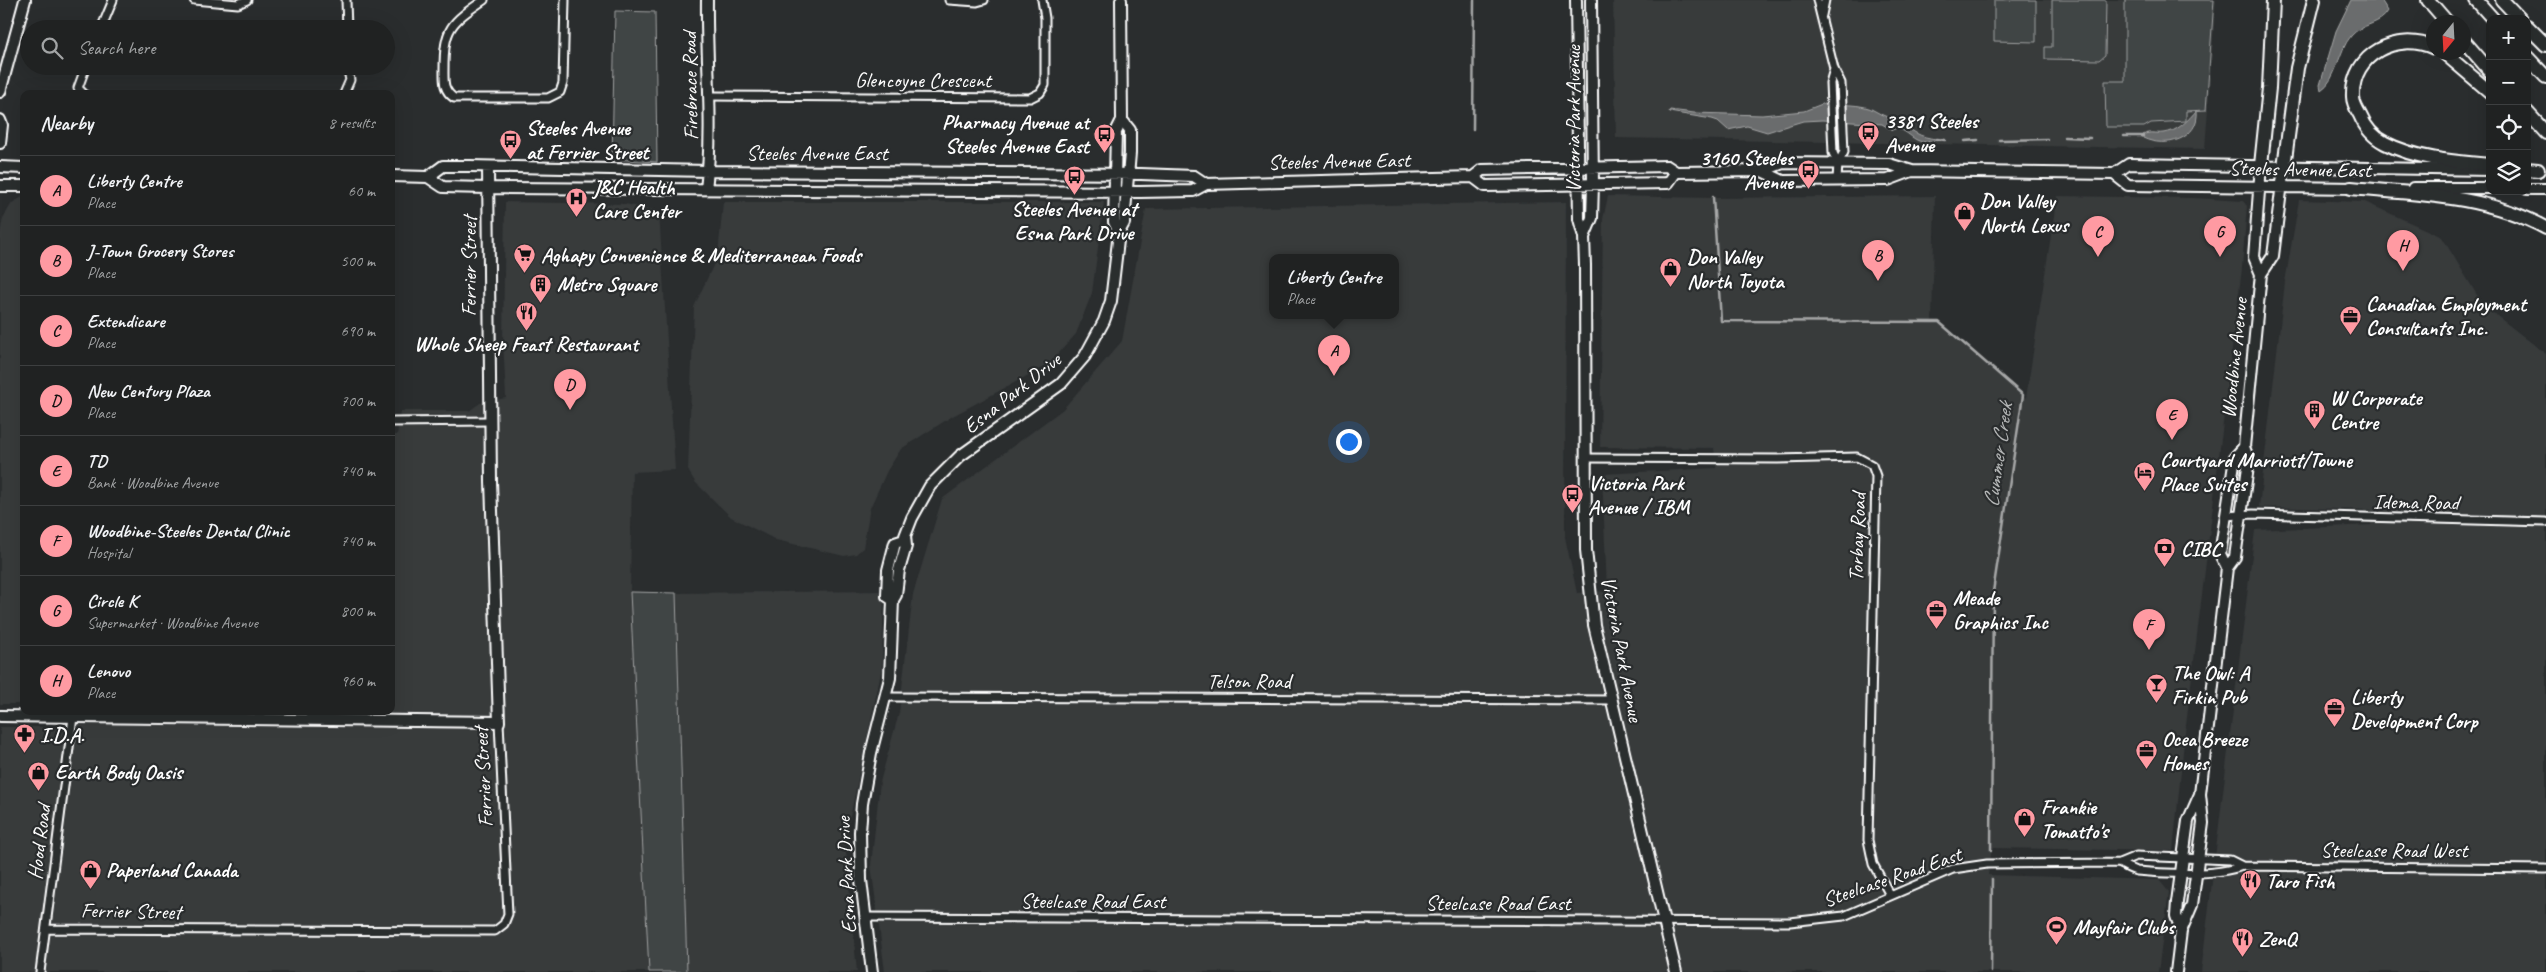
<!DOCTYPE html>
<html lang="en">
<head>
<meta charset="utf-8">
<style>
	:root { --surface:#202222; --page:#2d2f2f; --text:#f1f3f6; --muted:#a2a4a5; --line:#3d3f40; --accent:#ff9aa2 }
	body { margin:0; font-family:Caveat,sans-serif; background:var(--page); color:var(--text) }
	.controls { position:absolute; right:15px; top:15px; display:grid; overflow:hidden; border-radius:10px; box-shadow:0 5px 20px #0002 }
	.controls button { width:45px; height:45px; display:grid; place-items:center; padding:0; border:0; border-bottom:1px solid var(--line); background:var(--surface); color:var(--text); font:25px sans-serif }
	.compass { position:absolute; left:2426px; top:15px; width:45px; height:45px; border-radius:50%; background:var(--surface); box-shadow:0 5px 20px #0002; rotate:198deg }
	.you { position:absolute; left:1348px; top:441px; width:18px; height:18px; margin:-12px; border:4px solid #fff; border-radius:50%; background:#1a73e8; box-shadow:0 0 0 8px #1a73e833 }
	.badge { display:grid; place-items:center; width:32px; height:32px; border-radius:50%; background:var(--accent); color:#111; font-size:16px; font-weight:700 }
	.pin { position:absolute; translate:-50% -41px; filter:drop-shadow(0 1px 2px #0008) }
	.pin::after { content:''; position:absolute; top:26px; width:18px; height:15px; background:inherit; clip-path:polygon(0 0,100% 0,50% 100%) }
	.popup { position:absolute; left:1269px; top:254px; width:130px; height:65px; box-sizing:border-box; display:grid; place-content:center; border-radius:10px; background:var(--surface); filter:drop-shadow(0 1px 4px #0005); font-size:16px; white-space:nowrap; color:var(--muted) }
	.popup b { font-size:19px; color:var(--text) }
	.popup::after { content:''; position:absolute; left:50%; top:100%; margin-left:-10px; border:10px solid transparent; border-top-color:var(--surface) }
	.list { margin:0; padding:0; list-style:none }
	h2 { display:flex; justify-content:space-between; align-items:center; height:65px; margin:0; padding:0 20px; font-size:21px }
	h2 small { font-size:16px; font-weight:400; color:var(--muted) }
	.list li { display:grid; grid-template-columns:32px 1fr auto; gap:15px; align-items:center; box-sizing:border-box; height:70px; padding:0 20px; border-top:1px solid var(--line) }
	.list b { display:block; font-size:19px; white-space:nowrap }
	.list p { margin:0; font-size:16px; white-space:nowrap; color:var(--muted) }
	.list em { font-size:16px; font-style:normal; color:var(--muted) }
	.icon { flex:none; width:28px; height:28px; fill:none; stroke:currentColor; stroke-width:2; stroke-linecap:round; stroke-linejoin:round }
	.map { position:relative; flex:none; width:2546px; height:972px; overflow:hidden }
	.search { position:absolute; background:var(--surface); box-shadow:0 5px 20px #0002; left:20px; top:20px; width:375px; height:55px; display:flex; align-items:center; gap:12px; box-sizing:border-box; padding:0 18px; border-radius:28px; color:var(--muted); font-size:19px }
	.panel { position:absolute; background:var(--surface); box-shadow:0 5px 20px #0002; left:20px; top:90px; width:375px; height:625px; border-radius:10px }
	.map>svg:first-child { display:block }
	.built { fill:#373a3b; fill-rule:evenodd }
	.green { fill:#414445; stroke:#a0a2a2 }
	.water { fill:#6a6c6d; stroke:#a6a7a7 }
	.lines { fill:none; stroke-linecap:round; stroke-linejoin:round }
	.stream { stroke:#a6a7a7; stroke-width:2.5 }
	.street-casing { stroke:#fff; stroke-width:11 }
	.secondary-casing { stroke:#fff; stroke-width:14 }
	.highway-casing { stroke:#fff; stroke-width:16 }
	.street { stroke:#2a2d2e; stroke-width:7 }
	.secondary { stroke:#2a2d2e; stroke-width:10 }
	.highway { stroke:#2a2d2e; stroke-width:12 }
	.labels { text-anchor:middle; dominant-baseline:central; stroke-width:4.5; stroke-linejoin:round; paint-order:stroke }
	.street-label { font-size:21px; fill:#fff; stroke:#2a2d2e }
	.poi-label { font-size:21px; font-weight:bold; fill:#fff; stroke:#2a2d2e; text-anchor:start }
	.water-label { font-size:22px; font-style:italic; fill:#b4b6b6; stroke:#2a2d2e }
</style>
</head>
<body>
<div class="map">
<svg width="2546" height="972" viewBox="0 0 2546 972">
	<rect width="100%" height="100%" fill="#2a2d2e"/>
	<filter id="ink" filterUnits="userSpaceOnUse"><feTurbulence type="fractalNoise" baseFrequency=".02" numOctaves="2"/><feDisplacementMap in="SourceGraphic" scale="10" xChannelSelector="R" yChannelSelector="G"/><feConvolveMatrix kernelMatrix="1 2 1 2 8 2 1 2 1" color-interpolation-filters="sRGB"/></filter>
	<g filter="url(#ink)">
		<path class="built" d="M1613,0H2216L2205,149L1616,138Z
			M24,196V704H0V234L3,218L12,203Z
			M1608,196L1714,198L1935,196L1932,323L1944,324L2026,398L2057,196L2194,198L2243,201L2247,206L2242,268L2184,742L2173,851L1992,848L1988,875L2159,880L2169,892L2158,972H885L871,865L880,782L899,713L913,594L942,499L1063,409L1122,341L1146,209L1566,202L1565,537L1577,593L1607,591L1602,474L1716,468L1714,448L1600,447L1603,219ZM1273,257H1395V315H1273Z
			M2299,200L2365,202L2442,237L2483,305L2546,354V972H2201L2255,530L2371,525V510L2259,507L2285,282Z
			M505,202L625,204L659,211L675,470L632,472L630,591L676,593L884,591L882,668L845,841L857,972H0V727H63L66,711H391V435H397L400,411H469L480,403L506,398L503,341Z
			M723,202H1104L1092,293L1076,334L1049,364L951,417L901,449L887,471L870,508L863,548L856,554L844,556L776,540L731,517L695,482L688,470L694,307L718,255Z"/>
		<path class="green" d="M1994,0H2036V42L1994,41Z
			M2052,0H2106L2105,55L2099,60L2045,59V47H2052Z
			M2125,0H2214L2206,110L2186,111V121L2151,123L2144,127H2106L2105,81H2125Z
			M615,11L655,12L657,162L612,159Z
			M630,592L676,593L687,972H649Z"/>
		<path class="water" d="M2351,0H2381L2388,11C2381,25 2362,23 2351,36C2338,51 2337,80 2321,90L2320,85L2336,31Z
			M1822,104C1835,105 1864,103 1875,111C1883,116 1891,118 1899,122C1915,132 1918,137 1937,139C1915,148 1914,134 1897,128L1892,130L1882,124L1822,120L1803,121L1767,132L1747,126L1728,130L1718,121L1712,119L1669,112L1670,110L1694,113L1762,115L1804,111Z
			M2197,110C2200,139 2166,149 2143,138V135C2150,131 2156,134 2163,133C2178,132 2188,120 2197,110Z"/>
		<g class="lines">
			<path class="stream" d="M1473,129L1474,0
				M2124,136H2143
				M2064,137L2090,138
				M1937,139L1945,140
				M1999,140L2047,139
				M1965,141L1978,140
				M1713,197L1721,321L1939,322L2023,395L1993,592L1991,850
				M1991,972L1992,879"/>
			<defs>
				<path id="street" d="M194,0L238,4L247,0
					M346,0L347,29
					M484,0C450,23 444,28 444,70C444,82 443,90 454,98H548L560,92L563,83L565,0
					M949,0L977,2L984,0
					M1817,0L1834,69L1841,83L1844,152L1838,163
					M1822,15L1825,0
					M101,29L113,0
					M1834,69L1830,83L1833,153L1838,163L1837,180
					M84,94L78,88L86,66
					M344,94L350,80L347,66
					M710,96L1030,98L1040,93L1045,85V18L1042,0
					M391,422L489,421
					M1585,458L1778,459L1857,457L1872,465L1876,476L1868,840L1873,864L1890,895
					M2226,516L2253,514L2546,522
					M886,697L1612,700
					M2119,863C2125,866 2131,870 2137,871C2164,874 2217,876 2242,866L2546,869
					M865,917L1790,922L1844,916L1953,869L1987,864L2119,863L2136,856L2230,860L2242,866
					M46,929L495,931L504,924L508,914L499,722
					M40,972L73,717"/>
				<path id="secondary" d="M1576,0L1579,219L1584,237L1585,265L1586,550L1594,625L1676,972
					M0,92L25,0
					M0,120L2,125L0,143
					M2261,165L2254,257L2261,274
					M0,167L24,168
					M1762,171L1783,181L1888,180L1912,171
					M2114,174L2128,185L2359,188
					M391,176L428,177L443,187L487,188L1140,192L1193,191L1206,184L1473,177L1482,170L1667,166L1676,172L1762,171L1783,163L1889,164L1912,171L2114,174L2129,164L2490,170
					M428,177L443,166H470L708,171L1141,174L1194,176L1206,184
					M1473,177L1485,186L1668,183L1676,172
					M0,186H24
					M2413,188H2490
					M706,189C714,126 706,63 707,0
					M2527,189H2546
					M1119,232L1114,222L1116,132L1122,120L1121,0
					M1584,237L1592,218L1593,184L1591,0
					M2227,568L2220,554L2235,457L2244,447
					M893,600L887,596L888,570L895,543L904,540
					M0,716L499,722L491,481L488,167
					M2181,931L2176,916L2177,902L2188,821L2200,794
					M872,972L861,880L860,832L862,804L871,753L890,678L893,600L896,595L899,570L906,546L905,536L912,518L930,486L960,456L1061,384L1085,356L1104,321L1111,301L1119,232L1124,223L1130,153V130L1122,120
					M2176,972L2181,931L2192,905L2203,823L2200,794L2227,568L2235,557L2249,460L2244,447L2261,274L2273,256L2284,167"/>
				<path id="highway" d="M2428,0L2447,22
					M2476,0L2493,19
					M2502,0L2520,19
					M2527,26L2546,45
					M2464,41L2490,71
					M2434,48C2397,31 2351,54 2353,97C2353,103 2357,110 2360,115C2365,127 2373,137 2385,143C2416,159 2455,162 2490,165
					M2443,52L2490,92
					M2527,57L2546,77
					M2527,112L2546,133
					M2261,165L2269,88L2273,0
					M2284,167L2297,68L2314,0
					M2527,169L2538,170
					M2351,188C2418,194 2486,195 2546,228"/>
			</defs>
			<use href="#street" class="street-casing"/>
			<use href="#secondary" class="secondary-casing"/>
			<use href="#highway" class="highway-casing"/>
			<use href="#street" class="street"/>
			<use href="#secondary" class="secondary"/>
			<use href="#highway" class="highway"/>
		</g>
	</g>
	<defs>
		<symbol id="bus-pin" viewBox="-11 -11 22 30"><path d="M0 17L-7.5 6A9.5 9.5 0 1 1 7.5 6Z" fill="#ff9aa2" stroke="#2a2d2e"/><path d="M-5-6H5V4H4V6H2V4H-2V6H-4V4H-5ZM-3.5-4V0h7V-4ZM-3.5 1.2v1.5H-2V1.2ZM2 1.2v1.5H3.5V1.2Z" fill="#111"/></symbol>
		<symbol id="hospital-pin" viewBox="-11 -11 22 30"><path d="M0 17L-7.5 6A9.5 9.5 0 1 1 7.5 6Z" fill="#ff9aa2" stroke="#2a2d2e"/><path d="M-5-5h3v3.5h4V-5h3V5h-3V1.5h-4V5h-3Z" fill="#111"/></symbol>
		<symbol id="shop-pin" viewBox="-11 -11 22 30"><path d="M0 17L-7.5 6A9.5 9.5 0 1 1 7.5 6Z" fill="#ff9aa2" stroke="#2a2d2e"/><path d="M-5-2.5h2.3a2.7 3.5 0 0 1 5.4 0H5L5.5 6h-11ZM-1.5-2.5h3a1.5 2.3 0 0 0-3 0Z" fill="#111"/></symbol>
		<symbol id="supermarket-pin" viewBox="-11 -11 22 30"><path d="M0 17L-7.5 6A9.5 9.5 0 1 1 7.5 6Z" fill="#ff9aa2" stroke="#2a2d2e"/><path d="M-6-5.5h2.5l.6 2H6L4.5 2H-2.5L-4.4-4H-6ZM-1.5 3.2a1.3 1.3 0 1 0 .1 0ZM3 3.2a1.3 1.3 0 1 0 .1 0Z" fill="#111"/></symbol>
		<symbol id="building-pin" viewBox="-11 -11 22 30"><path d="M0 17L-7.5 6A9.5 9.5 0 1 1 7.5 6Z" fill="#ff9aa2" stroke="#2a2d2e"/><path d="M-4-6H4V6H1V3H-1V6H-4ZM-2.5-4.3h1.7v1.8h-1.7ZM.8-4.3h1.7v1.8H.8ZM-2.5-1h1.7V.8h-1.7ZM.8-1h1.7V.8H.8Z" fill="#111"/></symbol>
		<symbol id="restaurant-pin" viewBox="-11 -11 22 30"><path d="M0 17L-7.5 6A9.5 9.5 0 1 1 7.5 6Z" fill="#ff9aa2" stroke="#2a2d2e"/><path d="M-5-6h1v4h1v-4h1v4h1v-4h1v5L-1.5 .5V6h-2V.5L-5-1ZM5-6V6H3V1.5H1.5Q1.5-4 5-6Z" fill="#111"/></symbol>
		<symbol id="office-pin" viewBox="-11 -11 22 30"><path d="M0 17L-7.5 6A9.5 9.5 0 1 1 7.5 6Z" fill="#ff9aa2" stroke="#2a2d2e"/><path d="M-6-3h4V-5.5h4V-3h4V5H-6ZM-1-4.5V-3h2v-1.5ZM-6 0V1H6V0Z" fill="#111"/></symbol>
		<symbol id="hotel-pin" viewBox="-11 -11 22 30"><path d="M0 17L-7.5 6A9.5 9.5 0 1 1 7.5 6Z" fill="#ff9aa2" stroke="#2a2d2e"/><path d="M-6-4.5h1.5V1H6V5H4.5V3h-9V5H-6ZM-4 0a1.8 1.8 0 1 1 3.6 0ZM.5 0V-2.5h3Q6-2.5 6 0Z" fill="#111"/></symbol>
		<symbol id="bank-pin" viewBox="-11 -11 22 30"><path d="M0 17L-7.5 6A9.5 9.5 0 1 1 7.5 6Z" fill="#ff9aa2" stroke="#2a2d2e"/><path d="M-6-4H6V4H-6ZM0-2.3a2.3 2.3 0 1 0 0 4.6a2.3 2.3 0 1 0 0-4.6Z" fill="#111"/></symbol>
		<symbol id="bar-pin" viewBox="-11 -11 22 30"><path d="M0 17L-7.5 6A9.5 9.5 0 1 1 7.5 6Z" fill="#ff9aa2" stroke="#2a2d2e"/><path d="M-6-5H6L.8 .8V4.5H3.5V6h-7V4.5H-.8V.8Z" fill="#111"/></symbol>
		<symbol id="pharmacy-pin" viewBox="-11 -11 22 30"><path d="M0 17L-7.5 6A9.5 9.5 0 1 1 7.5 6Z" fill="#ff9aa2" stroke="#2a2d2e"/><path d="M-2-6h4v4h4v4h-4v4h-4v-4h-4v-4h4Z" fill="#111"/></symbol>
		<symbol id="stadium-pin" viewBox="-11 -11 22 30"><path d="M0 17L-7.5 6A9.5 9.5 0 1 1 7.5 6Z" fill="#ff9aa2" stroke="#2a2d2e"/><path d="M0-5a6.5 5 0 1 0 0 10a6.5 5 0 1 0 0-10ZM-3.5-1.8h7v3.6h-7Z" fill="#111"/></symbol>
	</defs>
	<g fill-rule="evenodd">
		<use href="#bus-pin" x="1856" y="120" width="25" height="34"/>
		<use href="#bus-pin" x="1092" y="122" width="25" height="34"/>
		<use href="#bus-pin" x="498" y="128" width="25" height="34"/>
		<use href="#bus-pin" x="1796" y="158" width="25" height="34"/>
		<use href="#bus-pin" x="1062" y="164" width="25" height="34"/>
		<use href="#hospital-pin" x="564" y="186" width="25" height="34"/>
		<use href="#shop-pin" x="1952" y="200" width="25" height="34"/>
		<use href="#supermarket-pin" x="512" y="242" width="25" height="34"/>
		<use href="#shop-pin" x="1658" y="256" width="25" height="34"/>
		<use href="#building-pin" x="528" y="272" width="25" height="34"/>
		<use href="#restaurant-pin" x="514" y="300" width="25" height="34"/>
		<use href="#office-pin" x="2338" y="304" width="25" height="34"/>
		<use href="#building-pin" x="2302" y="398" width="25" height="34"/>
		<use href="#hotel-pin" x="2132" y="460" width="25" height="34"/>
		<use href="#bus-pin" x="1560" y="482" width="25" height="34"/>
		<use href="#bank-pin" x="2152" y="536" width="25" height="34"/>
		<use href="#office-pin" x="1924" y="598" width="25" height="34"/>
		<use href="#bar-pin" x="2144" y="672" width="25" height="34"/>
		<use href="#office-pin" x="2322" y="696" width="25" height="34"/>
		<use href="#pharmacy-pin" x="12" y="722" width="25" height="34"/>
		<use href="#office-pin" x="2134" y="738" width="25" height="34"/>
		<use href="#shop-pin" x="26" y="760" width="25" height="34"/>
		<use href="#shop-pin" x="2012" y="806" width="25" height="34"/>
		<use href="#shop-pin" x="78" y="858" width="25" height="34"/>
		<use href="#restaurant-pin" x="2238" y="868" width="25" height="34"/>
		<use href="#stadium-pin" x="2044" y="914" width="25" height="34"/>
		<use href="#restaurant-pin" x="2230" y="926" width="25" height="34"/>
	</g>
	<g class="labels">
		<g class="street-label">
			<text x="923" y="80">Glencoyne Crescent</text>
			<text transform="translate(690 86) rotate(-91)">Firebrace Road</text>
			<text transform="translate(1573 119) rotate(-90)">Victoria Park Avenue</text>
			<text x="817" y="153">Steeles Avenue East</text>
			<text transform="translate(1339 161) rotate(-1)">Steeles Avenue East</text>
			<text transform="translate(2300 169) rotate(1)">Steeles Avenue East</text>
			<text transform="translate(469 266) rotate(-90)">Ferrier Street</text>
			<text transform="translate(2234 358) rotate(-84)">Woodbine Avenue</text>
			<text transform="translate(1012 393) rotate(-38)">Esna Park Drive</text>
			<text transform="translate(2416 502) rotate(1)">Idema Road</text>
			<text transform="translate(1857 537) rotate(-88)">Torbay Road</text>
			<text transform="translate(1622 649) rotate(79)">Victoria Park Avenue</text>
			<text x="1249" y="681">Telson Road</text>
			<text transform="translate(483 777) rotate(-93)">Ferrier Street</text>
			<text transform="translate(39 842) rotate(-83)">Hood Road</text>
			<text x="2394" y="850">Steelcase Road West</text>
			<text transform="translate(846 875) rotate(-93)">Esna Park Drive</text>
			<text transform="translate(1892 877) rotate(-19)">Steelcase Road East</text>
			<text x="1093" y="901">Steelcase Road East</text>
			<text x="1498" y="903">Steelcase Road East</text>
			<text transform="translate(131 911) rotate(1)">Ferrier Street</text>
		</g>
		<g class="poi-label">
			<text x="1885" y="121">3381 Steeles<tspan x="1885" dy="24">Avenue</tspan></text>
			<text x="1089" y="122" text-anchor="end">Pharmacy Avenue at<tspan x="1089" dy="24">Steeles Avenue East</tspan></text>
			<text x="526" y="128">Steeles Avenue<tspan x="526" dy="24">at Ferrier Street</tspan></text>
			<text x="1793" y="158" text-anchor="end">3160 Steeles<tspan x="1793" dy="24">Avenue</tspan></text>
			<text x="593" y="187">J&amp;C Health<tspan x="593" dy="24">Care Center</tspan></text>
			<text x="1980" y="201">Don Valley<tspan x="1980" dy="24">North Lexus</tspan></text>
			<text x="1074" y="209" text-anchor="middle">Steeles Avenue at<tspan x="1074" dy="24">Esna Park Drive</tspan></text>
			<text x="541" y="255">Aghapy Convenience &amp; Mediterranean Foods</text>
			<text x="1687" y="257">Don Valley<tspan x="1687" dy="24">North Toyota</tspan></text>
			<text x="557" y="284">Metro Square</text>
			<text x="2366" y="304">Canadian Employment<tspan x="2366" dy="24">Consultants Inc.</tspan></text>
			<text x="526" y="344" text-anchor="middle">Whole Sheep Feast Restaurant</text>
			<text x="2330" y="398">W Corporate<tspan x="2330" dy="24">Centre</tspan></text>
			<text x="2160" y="460">Courtyard Marriott/Towne<tspan x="2160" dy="24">Place Suites</tspan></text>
			<text x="1588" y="483">Victoria Park<tspan x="1588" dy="24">Avenue / IBM</tspan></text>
			<text x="2181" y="549">CIBC</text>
			<text x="1953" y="598">Meade<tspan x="1953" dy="24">Graphics Inc</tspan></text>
			<text x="2172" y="673">The Owl: A<tspan x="2172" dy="24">Firkin Pub</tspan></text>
			<text x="2351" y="697">Liberty<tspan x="2351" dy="24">Development Corp</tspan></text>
			<text x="40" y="735">I.D.A.</text>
			<text x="2162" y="739">Ocea Breeze<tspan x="2162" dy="24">Homes</tspan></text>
			<text x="55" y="772">Earth Body Oasis</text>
			<text x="2041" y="807">Frankie<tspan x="2041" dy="24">Tomatto's</tspan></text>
			<text x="106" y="870">Paperland Canada</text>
			<text x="2266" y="881">Taro Fish</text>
			<text x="2073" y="927">Mayfair Clubs</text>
			<text x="2259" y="939">ZenQ</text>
		</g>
		<g class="water-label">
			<text transform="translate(1998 455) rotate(-82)">Cummer Creek</text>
		</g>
	</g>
</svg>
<div class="controls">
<button>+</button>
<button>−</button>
<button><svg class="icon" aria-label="locate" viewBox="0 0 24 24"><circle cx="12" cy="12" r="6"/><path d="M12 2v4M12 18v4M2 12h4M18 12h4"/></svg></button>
<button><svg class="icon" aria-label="layers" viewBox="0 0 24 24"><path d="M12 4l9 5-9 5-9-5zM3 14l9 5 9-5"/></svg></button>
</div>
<svg class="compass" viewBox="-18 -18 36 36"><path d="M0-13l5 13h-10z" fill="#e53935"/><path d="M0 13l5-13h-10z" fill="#a2a4a5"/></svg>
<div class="you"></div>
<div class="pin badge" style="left:1334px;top:376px">A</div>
<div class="popup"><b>Liberty Centre</b>Place</div>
<div class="pin badge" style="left:1878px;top:281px">B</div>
<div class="pin badge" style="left:2098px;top:257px">C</div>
<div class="pin badge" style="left:570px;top:410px">D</div>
<div class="pin badge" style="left:2172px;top:440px">E</div>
<div class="pin badge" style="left:2149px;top:650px">F</div>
<div class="pin badge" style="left:2220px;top:257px">G</div>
<div class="pin badge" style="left:2403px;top:271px">H</div>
<div class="search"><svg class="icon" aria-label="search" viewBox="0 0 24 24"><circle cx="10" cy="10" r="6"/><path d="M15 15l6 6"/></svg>Search here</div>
<section class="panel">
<h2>Nearby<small>8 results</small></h2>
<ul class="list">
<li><span class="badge">A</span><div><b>Liberty Centre</b><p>Place</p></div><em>60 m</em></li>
<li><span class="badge">B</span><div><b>J-Town Grocery Stores</b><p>Place</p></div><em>500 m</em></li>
<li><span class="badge">C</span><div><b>Extendicare</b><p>Place</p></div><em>690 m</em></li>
<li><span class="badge">D</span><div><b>New Century Plaza</b><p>Place</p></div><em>700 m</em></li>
<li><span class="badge">E</span><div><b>TD</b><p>Bank · Woodbine Avenue</p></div><em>740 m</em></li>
<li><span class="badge">F</span><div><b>Woodbine-Steeles Dental Clinic</b><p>Hospital</p></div><em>740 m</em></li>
<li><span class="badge">G</span><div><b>Circle K</b><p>Supermarket · Woodbine Avenue</p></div><em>800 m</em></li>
<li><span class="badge">H</span><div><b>Lenovo</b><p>Place</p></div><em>960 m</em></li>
</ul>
</section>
</div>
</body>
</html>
